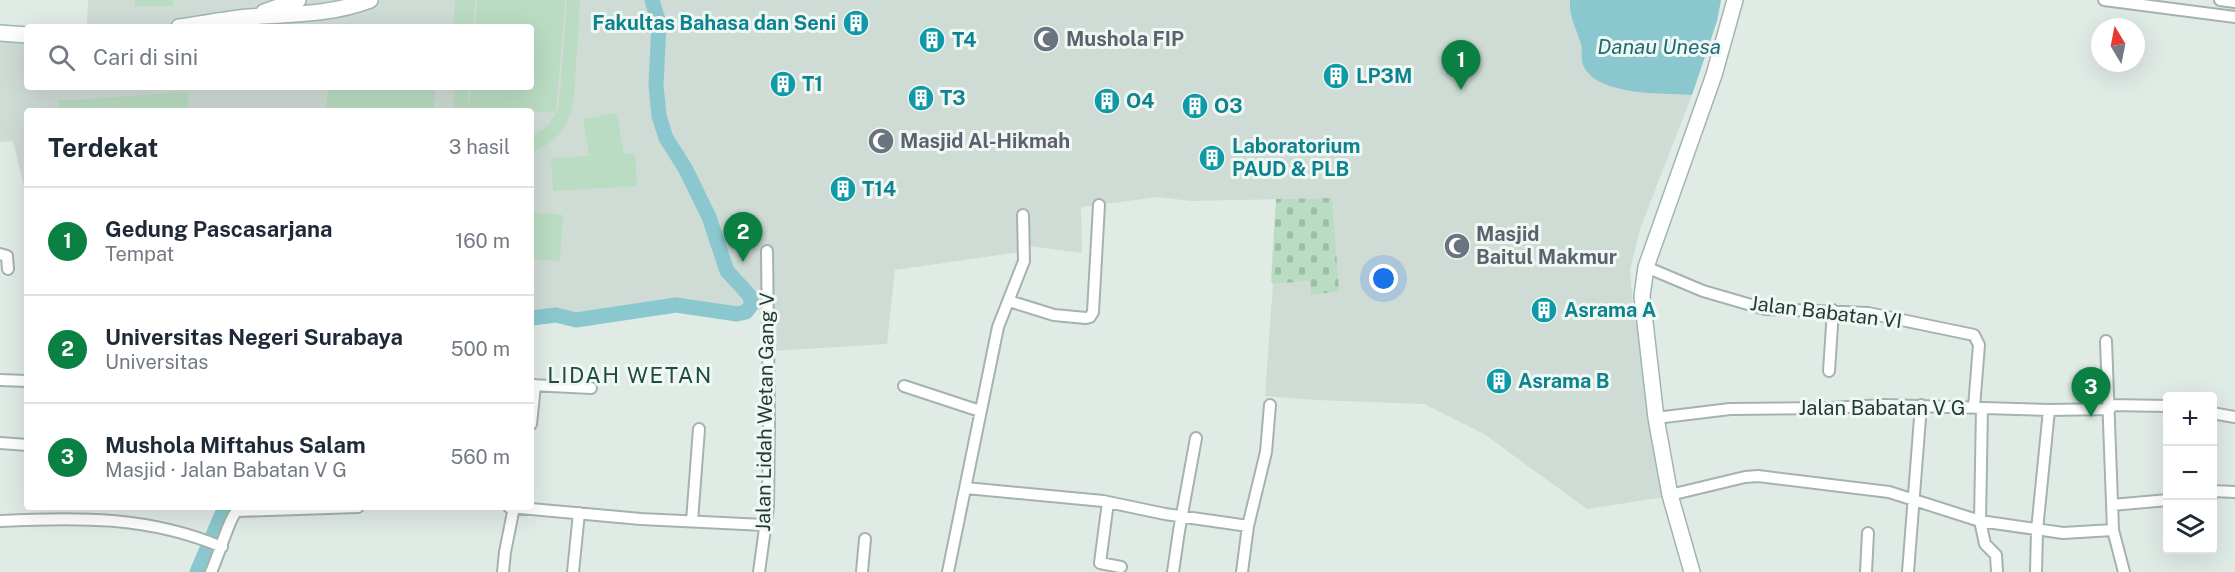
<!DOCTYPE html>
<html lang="id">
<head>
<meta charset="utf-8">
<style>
	:root { --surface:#fff; --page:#f2f2f3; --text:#1f2937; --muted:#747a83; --line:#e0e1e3; --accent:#0b8043 }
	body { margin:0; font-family:"Public Sans",sans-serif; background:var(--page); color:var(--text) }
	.controls { position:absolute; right:18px; bottom:18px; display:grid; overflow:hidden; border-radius:6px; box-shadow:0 6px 24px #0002 }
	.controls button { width:54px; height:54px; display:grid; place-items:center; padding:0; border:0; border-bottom:2px solid var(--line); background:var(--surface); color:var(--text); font:30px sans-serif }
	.compass { position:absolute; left:2091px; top:18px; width:54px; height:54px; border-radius:50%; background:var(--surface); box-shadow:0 6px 24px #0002; rotate:350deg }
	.you { position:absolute; left:1384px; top:279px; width:21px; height:21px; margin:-15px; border:4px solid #fff; border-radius:50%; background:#1a73e8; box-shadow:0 0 0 9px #1a73e833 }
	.badge { display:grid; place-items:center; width:39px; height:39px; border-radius:50%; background:var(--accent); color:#fff; font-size:20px; font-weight:700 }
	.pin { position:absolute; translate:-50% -50px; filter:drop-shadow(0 2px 3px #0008) }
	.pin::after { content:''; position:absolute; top:32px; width:21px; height:18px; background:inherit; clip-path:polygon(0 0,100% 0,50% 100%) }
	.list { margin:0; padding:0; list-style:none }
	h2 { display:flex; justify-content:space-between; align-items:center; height:78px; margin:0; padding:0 24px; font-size:26px }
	h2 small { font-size:20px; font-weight:400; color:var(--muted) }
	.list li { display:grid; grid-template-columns:39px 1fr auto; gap:18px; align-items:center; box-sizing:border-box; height:108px; padding:0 24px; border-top:2px solid var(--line) }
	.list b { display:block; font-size:22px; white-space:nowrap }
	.list p { margin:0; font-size:20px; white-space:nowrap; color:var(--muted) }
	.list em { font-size:20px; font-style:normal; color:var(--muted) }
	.icon { flex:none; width:33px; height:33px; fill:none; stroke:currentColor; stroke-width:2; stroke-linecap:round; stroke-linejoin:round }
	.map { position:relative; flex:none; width:2235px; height:572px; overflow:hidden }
	.search { position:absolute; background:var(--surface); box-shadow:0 6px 24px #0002; left:24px; top:24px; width:510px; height:66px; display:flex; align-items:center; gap:15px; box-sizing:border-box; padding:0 21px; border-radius:6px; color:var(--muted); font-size:22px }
	.panel { position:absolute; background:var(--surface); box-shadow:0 6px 24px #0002; left:24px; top:108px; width:510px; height:402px; border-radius:6px }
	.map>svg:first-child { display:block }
	.built { fill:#cfdbd5 }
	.grass { fill:#badcc2 }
	.cemetery { fill:url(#cemetery-stones) }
	.water { fill:#8ac7cf }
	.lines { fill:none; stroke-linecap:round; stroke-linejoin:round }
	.river { stroke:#8ac7cf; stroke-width:15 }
	.street-casing { stroke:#a4b3ad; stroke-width:14 }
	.secondary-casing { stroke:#a0b6ae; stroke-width:18 }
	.street { stroke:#fff; stroke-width:10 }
	.secondary { stroke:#fff; stroke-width:15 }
	.labels { text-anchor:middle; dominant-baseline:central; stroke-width:6; stroke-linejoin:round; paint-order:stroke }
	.culture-label { font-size:20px; font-weight:bold; fill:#0d838f; stroke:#f1f8f4; text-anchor:start }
	.worship-label { font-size:20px; font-weight:bold; fill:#5b616d; stroke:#f1f8f4; text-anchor:start }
	.street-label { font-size:20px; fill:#223b33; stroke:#f1f8f4 }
	.water-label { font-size:21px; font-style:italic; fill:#1e6a75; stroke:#f1f8f4 }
	.quarter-label { font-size:22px; letter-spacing:1.5px; fill:#1e4d40; stroke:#f1f8f4 }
</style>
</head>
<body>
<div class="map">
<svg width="2235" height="572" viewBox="0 0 2235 572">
	<defs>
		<pattern id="cemetery-stones" width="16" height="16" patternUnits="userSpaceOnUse" patternTransform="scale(1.5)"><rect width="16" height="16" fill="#badcc2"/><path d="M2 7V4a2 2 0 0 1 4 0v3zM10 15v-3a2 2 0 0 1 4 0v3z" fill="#a0bea7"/></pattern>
	</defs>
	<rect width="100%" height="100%" fill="#e1ebe6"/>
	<path class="built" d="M88,0H1721L1717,21L1690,100L1640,229L1630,270L1633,306L1665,497L1587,509L1484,434L1424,404L1317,400L1265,396L1273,284L1310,281L1331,198L1190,201L1159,197L1081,207L1082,253L1021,245L1020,252L895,270L887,344L772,351L769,311L677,303L531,326V111H27V199L13,141L0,142V39L27,42V87H531V27H87Z"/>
	<path class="grass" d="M135,0H173V6H135Z
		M455,0H475L473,27H453Z
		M477,0H565L556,113L559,105L567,0H580C579,22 578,43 576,65C574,104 574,137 531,152V137L549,125L556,113L469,107L470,111H453L455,87H468L469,105L471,87H531V27H475Z
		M328,87H435L434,111H326Z
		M188,92L189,111H59L58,101Z
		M617,113L624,154L635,153L637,186L553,191L551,158L589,156L583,119Z
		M531,212L563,215L560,261L531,259Z"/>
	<path class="cemetery" d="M1332,198L1339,291L1311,295L1310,281L1273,284L1271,281L1276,199Z"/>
	<path class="water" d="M1570,0H1721L1717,21L1692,95C1663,93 1599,96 1584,67C1580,61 1583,51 1581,44C1576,27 1569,18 1570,0Z"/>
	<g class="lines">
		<path class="river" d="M531,318L556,315L576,320L676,305L737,314L746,312L752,304L749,295L727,271L709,217L685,168L666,138L659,116L656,85L659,23L652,0
			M197,572L225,507"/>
		<defs>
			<path id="street" d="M2104,0L2235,17
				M2220,0L2235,2
				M0,254L7,256L8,269
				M1646,267L1703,291L1765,309L1868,313L1974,335L1979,345L1974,407
				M1009,301L1054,315L1086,318L1090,317L1093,312L1099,205
				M2106,341L2113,530L2124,572
				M1829,371L1833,310
				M0,380L27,381
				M531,385L591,388
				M904,386L980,411
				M2109,405L2168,406
				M1982,408L1980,521L1985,544L1996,555L1997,572
				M2212,413L2235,417
				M1656,418L1730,409L1830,408L1884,405L2049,410L2110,409
				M531,424L535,385
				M0,443L27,445
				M966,488L1103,501L1165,514L1248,526
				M2212,491L2235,492
				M1670,495L1745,477L1758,476L1889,492L1980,521L2063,533L2113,530
				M1108,502L1100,563L1121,567
				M2112,505L2168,500
				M509,507L641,519L765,525
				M0,521C77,517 149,516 222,547
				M692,521L699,429
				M211,572C217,560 230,516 237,511L358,507
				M503,572L505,552L514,507
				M573,572L579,513
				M759,572L768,507L769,423L767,251
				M862,572L865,539
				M948,572L998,327L1024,261L1023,215
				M1173,572L1179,531L1196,438
				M1242,572L1248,526L1266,452L1270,405
				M1866,572L1868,533
				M1908,572L1921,405
				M2036,572L2037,530L2049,410"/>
			<path id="secondary" d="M264,12L298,0
				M179,27C202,24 226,19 249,17C290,14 331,15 370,0
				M0,33L27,35
				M1692,572L1670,495L1656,418L1642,296L1646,267L1714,75L1735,0"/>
		</defs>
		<use href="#street" class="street-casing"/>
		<use href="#secondary" class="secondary-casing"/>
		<use href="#street" class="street"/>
		<use href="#secondary" class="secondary"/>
	</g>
	<defs>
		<symbol id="building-disc" viewBox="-11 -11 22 22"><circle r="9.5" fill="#0f9aa8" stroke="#f1f8f4"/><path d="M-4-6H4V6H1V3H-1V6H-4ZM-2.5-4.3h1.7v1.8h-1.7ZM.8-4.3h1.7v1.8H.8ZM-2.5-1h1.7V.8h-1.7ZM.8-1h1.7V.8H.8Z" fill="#fff"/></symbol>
		<symbol id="mosque-disc" viewBox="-11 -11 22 22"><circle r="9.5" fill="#6b7280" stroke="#f1f8f4"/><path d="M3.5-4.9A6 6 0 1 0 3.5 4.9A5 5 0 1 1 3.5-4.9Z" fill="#fff"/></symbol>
	</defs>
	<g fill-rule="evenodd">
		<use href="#building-disc" x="841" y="8" width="30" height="30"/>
		<use href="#mosque-disc" x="1031" y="24" width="30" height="30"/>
		<use href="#building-disc" x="917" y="25" width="30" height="30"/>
		<use href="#building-disc" x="1321" y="61" width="30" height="30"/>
		<use href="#building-disc" x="768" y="69" width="30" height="30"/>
		<use href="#building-disc" x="906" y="83" width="30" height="30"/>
		<use href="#building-disc" x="1092" y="86" width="30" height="30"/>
		<use href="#building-disc" x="1180" y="91" width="30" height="30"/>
		<use href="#mosque-disc" x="866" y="126" width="30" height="30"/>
		<use href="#building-disc" x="1197" y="143" width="30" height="30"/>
		<use href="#building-disc" x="828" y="174" width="30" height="30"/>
		<use href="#mosque-disc" x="1442" y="231" width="30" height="30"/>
		<use href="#building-disc" x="1529" y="295" width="30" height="30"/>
		<use href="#building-disc" x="1484" y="366" width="30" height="30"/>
	</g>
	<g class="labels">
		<g class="culture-label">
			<text x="836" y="23" text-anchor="end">Fakultas Bahasa dan Seni</text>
			<text x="952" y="40">T4</text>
			<text x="1356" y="76">LP3M</text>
			<text x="802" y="84">T1</text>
			<text x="940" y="98">T3</text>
			<text x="1126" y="101">O4</text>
			<text x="1214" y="106">O3</text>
			<text x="1232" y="146">Laboratorium<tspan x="1232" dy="23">PAUD &amp; PLB</tspan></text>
			<text x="862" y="189">T14</text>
			<text x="1564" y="310">Asrama A</text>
			<text x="1518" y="381">Asrama B</text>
		</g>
		<g class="worship-label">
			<text x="1066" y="39">Mushola FIP</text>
			<text x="900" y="141">Masjid Al-Hikmah</text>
			<text x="1476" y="234">Masjid<tspan x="1476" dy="23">Baitul Makmur</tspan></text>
		</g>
		<g class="street-label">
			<text transform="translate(1826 312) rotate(7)">Jalan Babatan VI</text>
			<text x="1882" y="408">Jalan Babatan V G</text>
			<text transform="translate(765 412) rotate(-89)">Jalan Lidah Wetan Gang V</text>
		</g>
		<g class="water-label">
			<text x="1659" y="46">Danau Unesa</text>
		</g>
		<g class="quarter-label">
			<text x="630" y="375">LIDAH WETAN</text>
		</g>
	</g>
</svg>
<div class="controls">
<button>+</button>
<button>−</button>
<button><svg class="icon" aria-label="layers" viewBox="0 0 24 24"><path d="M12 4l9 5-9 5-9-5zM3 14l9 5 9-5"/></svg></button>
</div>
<svg class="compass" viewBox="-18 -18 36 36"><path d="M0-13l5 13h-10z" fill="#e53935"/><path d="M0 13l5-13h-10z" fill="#747a83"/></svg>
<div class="you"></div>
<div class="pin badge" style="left:1461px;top:90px">1</div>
<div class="pin badge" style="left:743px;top:262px">2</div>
<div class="pin badge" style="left:2091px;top:417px">3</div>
<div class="search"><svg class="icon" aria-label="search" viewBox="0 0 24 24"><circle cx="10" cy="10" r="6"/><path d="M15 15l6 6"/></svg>Cari di sini</div>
<section class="panel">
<h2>Terdekat<small>3 hasil</small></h2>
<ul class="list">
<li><span class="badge">1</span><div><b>Gedung Pascasarjana</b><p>Tempat</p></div><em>160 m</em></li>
<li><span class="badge">2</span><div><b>Universitas Negeri Surabaya</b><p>Universitas</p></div><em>500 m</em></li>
<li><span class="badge">3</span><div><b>Mushola Miftahus Salam</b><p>Masjid · Jalan Babatan V G</p></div><em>560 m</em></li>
</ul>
</section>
</div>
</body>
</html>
